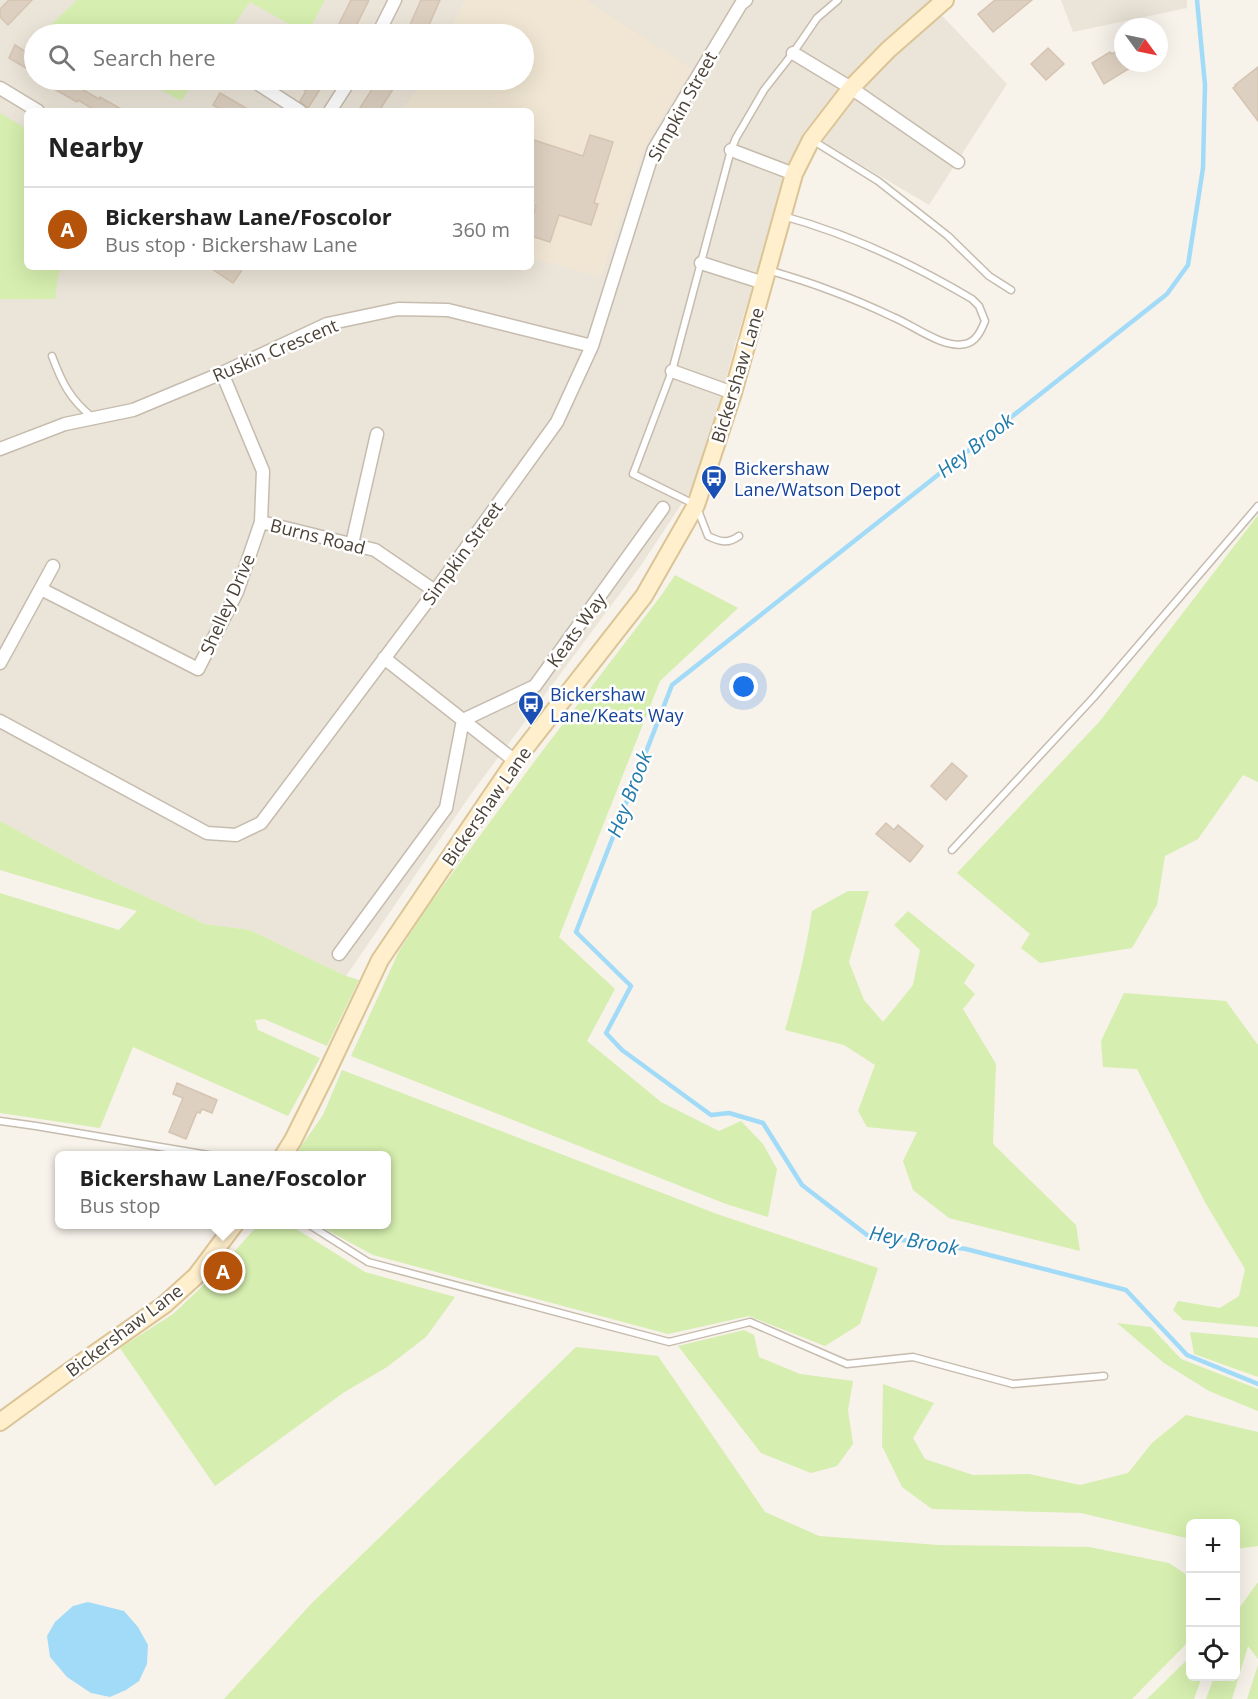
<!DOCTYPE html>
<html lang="en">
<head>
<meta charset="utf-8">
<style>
	:root { --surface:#fff; --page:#f6f6f6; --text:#222; --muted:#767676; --line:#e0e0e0; --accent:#b45309 }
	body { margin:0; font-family:"Open Sans",sans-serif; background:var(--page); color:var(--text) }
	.controls { position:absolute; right:18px; bottom:18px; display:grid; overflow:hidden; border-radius:9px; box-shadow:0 6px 24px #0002 }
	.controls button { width:54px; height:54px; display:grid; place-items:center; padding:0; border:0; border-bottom:2px solid var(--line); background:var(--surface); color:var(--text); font:30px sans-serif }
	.compass { position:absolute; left:1114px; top:18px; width:54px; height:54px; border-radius:50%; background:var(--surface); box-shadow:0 6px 24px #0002; rotate:123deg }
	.you { position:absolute; left:744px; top:687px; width:21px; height:21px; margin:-15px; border:4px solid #fff; border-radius:50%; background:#1a73e8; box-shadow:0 0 0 9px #1a73e833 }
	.badge { display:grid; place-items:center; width:39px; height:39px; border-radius:50%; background:var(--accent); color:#fff; font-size:20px; font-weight:700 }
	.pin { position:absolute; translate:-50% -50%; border:3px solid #fff; box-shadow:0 2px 6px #0006 }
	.popup { position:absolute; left:55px; top:1151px; width:336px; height:78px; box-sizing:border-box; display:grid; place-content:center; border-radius:9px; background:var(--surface); filter:drop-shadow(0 2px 4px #0005); font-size:20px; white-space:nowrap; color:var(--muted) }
	.popup b { font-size:22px; color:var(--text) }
	.popup::after { content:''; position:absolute; left:50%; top:100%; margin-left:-12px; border:12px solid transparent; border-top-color:var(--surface) }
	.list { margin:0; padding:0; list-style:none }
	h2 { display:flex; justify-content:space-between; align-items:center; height:78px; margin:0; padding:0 24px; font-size:26px }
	h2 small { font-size:20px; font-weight:400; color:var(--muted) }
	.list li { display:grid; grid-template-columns:39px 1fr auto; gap:18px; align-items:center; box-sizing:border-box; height:84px; padding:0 24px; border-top:2px solid var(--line) }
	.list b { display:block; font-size:22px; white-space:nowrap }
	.list p { margin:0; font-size:20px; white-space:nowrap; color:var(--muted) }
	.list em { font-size:20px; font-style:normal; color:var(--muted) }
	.icon { flex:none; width:33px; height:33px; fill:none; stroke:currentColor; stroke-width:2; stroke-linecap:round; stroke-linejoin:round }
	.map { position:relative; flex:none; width:1258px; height:1699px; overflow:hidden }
	.search { position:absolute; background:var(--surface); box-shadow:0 6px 24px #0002; left:24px; top:24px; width:510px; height:66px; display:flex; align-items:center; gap:15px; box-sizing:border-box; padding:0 21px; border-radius:33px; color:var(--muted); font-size:22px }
	.panel { position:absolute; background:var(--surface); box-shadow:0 6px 24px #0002; left:24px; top:108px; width:510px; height:162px; border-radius:9px }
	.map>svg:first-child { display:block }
	.residential { fill:#ebe4d8; fill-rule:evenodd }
	.education { fill:#f1e6d3 }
	.green { fill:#d6eeaf }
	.water { fill:#a2dbf8 }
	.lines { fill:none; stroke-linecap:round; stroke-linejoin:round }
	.stream { stroke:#a2dbf8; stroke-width:4.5 }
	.building { fill:#ddd0c1; stroke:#d5c4b1; stroke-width:1.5 }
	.service-casing { stroke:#c6bcae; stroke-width:9 }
	.minor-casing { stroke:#c6bcae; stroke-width:15 }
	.secondary-casing { stroke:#dbc496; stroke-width:20 }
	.service { stroke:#fff; stroke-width:6 }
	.minor { stroke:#fff; stroke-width:12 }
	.secondary { stroke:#ffefcc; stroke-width:16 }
	.labels { text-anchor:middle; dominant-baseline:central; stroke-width:5; stroke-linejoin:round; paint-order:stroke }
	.street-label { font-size:18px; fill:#4c4237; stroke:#fff }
	.transit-label { font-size:18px; fill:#164399; stroke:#fff; text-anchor:start }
	.water-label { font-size:20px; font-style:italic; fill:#207aaa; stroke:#fff }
</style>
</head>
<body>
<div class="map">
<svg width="1258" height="1699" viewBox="0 0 1258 1699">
	<rect width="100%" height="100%" fill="#f7f2ea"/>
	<path class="residential" d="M0,0H933L930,3L1007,84L929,205L806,132L790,160L736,341L701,475L639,568L471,794L346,976L250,930L205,924L99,875L0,821ZM34,34H524V80H34ZM27,111H531V267H27Z
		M1061,0H1187V8L1073,32Z"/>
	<path class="education" d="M465,0H586L692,69L645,145L601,277L531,258V111H402L423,80H524V34H448Z"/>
	<path class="green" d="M77,0H325L307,34L250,2L227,34H65L50,26Z
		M143,80H196L181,101Z
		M0,113L27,129V267H62L58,276L55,299H0Z
		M1258,515V782L1243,775L1198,839L1165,856L1157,905L1132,948L1040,963L1021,948L1030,934L957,873L1100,721Z
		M675,575L738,608L660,681L559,937L615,989L587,1041L661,1102L719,1131L741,1121L763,1144L777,1169L768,1217L726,1204L351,1056L399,951L429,905L537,758L663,593Z
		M0,821L99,875L205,924L250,930L346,976L359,980L327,1046L264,1019L255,1020L258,1030L320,1058L288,1116L133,1047L100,1128L0,1113V893L119,930L137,911L0,870Z
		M848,891H869L849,962L864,1000L883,1022L913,985L920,950L894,925L908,911L975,965L964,983L975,994L963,1009L996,1064L993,1144L1076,1225L1080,1251L949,1218L913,1190L903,1161L917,1132L867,1127L858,1111L875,1065L844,1045L785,1030C796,991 806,952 812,911Z
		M1124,993L1226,1001L1258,1045V1327L1183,1320L1173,1310L1178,1301L1220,1308L1239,1296L1245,1269L1206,1204L1137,1069L1103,1067L1101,1041Z
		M342,1070L717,1214L878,1268L860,1324L825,1346L749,1316L668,1334L373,1255L318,1225L386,1224V1156L295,1155L323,1115Z
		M258,1225H290L365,1272L455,1297L426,1337L387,1367L343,1393L215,1486L120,1348L173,1314L209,1280Z
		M1117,1323L1151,1327L1181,1359L1258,1389V1411L1209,1391L1164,1363Z
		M744,1330L754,1335L759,1357L800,1374L853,1381L848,1410L853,1444L837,1466L811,1473L761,1453L678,1346Z
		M1190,1332L1258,1338V1377L1194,1354Z
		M576,1347L658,1356L765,1512L819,1536L938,1545L1089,1547L1169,1563L1190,1577V1640L1132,1699H224L311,1604Z
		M883,1384L934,1403L913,1438L925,1459L973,1475L1029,1474L1080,1485L1128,1473L1152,1443L1186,1415L1258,1432V1546L1236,1549V1524H1190V1539L1081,1513L932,1509L902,1487L882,1446Z
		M1258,1582V1659L1248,1646L1232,1699H1206L1214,1677L1236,1676V1618L1240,1607Z
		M1190,1657V1676L1202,1677L1194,1699H1147Z
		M1258,1665V1699H1247Z"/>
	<path class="water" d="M88,1602L124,1611L138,1627L148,1645L147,1664L139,1681L126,1690L110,1697L91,1693L67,1677L50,1657L47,1636L55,1622L73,1606Z"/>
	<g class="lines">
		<path class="stream" d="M1197,0L1205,85L1203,168L1188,265L1167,294L672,685L576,932L631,986L606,1033L622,1050L711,1115L729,1113L763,1123L802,1185L867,1235L966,1249L1126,1290L1187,1355L1258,1384"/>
	</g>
	<path class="building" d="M9,0H32L8,25L0,17V9Z
		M351,0H369L352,34H334Z
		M421,0H440L425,34H406Z
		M995,0H1032L993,32L978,14Z
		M15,45L34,57V73L9,58Z
		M1123,47V63H1138L1104,84L1092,63L1110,52L1112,54Z
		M1048,48L1064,64L1046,80L1031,64Z
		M1258,67V121L1233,88L1236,86L1235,85Z
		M38,80H66L99,99L100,97L125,111H92L93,109L78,100L77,102Z
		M307,80H326L308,108L300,101L306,91L301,88Z
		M378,80H399L379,111H358Z
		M220,93L251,111H223L213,105Z
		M590,135L613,142L594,203L598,204L591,225L559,215L550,242L531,236V224L536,206L531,205V139L583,156Z
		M209,267H244L233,283Z
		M952,763L967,776L946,800L931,786Z
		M886,823L894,830L898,825L923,846L910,862L876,834Z
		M177,1083L217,1100L212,1113L202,1109L200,1113L197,1112L186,1139L169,1132L183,1098L173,1094Z"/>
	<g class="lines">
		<defs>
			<path id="service" d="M812,140L878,181L948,236L989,276L1011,290
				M768,270C788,276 809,282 829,290C851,298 872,307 893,317C913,325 943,349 965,344C976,342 981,331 985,321L979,306L972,299C913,264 849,234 783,216
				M52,356C62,383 70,399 92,417
				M739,536C728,544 720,542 708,536L696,505L633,474L672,371L731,150L736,138L764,90L793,53L817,18L838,0
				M952,850L1094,697L1258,506
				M0,1121L36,1126L214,1156
				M308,1224L368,1262L669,1342L750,1322L847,1364L913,1357L1013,1384L1104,1376"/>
			<path id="minor" d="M378,34L395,0
				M793,53L851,88L958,162
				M252,80L300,111
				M0,88L38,111
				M330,111L350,80
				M731,150L794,174
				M701,263L764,283
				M672,371L733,393
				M0,449L65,424L133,410L222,373L327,324L398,309L448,310L592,346
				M261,522L375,550L435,591
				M352,544L377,434
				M41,589L198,669L237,592L261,522L263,471L222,373
				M384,658L515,761
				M0,663L53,566
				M0,721L207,833L236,835L261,823L435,591L557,422L592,346L654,149L741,4L746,0
				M339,954L446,808L463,720L535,686L663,508"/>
			<path id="secondary" d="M283,1156L293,1140L326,1074L380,960L515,761L644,596L696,505L733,393L794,174L811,140L851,88L888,50L945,0
				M0,1422L67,1373L164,1305L196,1276L235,1224"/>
		</defs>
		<use href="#service" class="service-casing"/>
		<use href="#minor" class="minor-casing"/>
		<use href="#secondary" class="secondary-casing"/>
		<use href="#service" class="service"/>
		<use href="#minor" class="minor"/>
		<use href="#secondary" class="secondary"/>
	</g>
	<defs>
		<symbol id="bus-pin" viewBox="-11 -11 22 30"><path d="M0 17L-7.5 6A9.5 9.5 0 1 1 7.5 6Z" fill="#1a4fb4" stroke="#fff"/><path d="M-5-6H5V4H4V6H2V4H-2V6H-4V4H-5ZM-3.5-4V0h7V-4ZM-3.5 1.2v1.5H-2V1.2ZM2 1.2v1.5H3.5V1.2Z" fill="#fff"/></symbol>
	</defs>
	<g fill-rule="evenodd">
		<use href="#bus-pin" x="699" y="463" width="30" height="40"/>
		<use href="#bus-pin" x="516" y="689" width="30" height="40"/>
	</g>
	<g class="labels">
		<g class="street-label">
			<text transform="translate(682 106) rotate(-61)">Simpkin Street</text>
			<text transform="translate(275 350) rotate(-23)">Ruskin Crescent</text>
			<text transform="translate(737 375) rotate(-73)">Bickershaw Lane</text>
			<text transform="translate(318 536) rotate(14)">Burns Road</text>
			<text transform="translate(462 553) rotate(-54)">Simpkin Street</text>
			<text transform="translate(227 604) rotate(-66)">Shelley Drive</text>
			<text transform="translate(576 630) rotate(-54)">Keats Way</text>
			<text transform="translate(486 806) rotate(-55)">Bickershaw Lane</text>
			<text transform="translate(124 1330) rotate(-37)">Bickershaw Lane</text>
		</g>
		<g class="transit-label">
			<text x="734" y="468">Bickershaw<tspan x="734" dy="21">Lane/Watson Depot</tspan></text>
			<text x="550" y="694">Bickershaw<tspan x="550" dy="21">Lane/Keats Way</tspan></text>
		</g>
		<g class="water-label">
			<text transform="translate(975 445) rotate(-38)">Hey Brook</text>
			<text transform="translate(629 794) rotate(-69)">Hey Brook</text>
			<text transform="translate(914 1240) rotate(10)">Hey Brook</text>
		</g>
	</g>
</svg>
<div class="controls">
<button>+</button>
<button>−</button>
<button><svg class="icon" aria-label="locate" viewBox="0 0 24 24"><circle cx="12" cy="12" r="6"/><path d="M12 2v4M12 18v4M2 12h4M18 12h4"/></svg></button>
</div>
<svg class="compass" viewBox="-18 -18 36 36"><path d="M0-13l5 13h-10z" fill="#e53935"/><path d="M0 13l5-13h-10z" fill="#767676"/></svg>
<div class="you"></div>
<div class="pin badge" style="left:223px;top:1271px">A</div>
<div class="popup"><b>Bickershaw Lane/Foscolor</b>Bus stop</div>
<div class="search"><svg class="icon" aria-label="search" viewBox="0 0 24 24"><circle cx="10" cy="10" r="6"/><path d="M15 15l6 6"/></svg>Search here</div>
<section class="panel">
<h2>Nearby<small></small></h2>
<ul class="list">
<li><span class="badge">A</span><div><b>Bickershaw Lane/Foscolor</b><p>Bus stop · Bickershaw Lane</p></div><em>360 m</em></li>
</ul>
</section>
</div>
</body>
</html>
